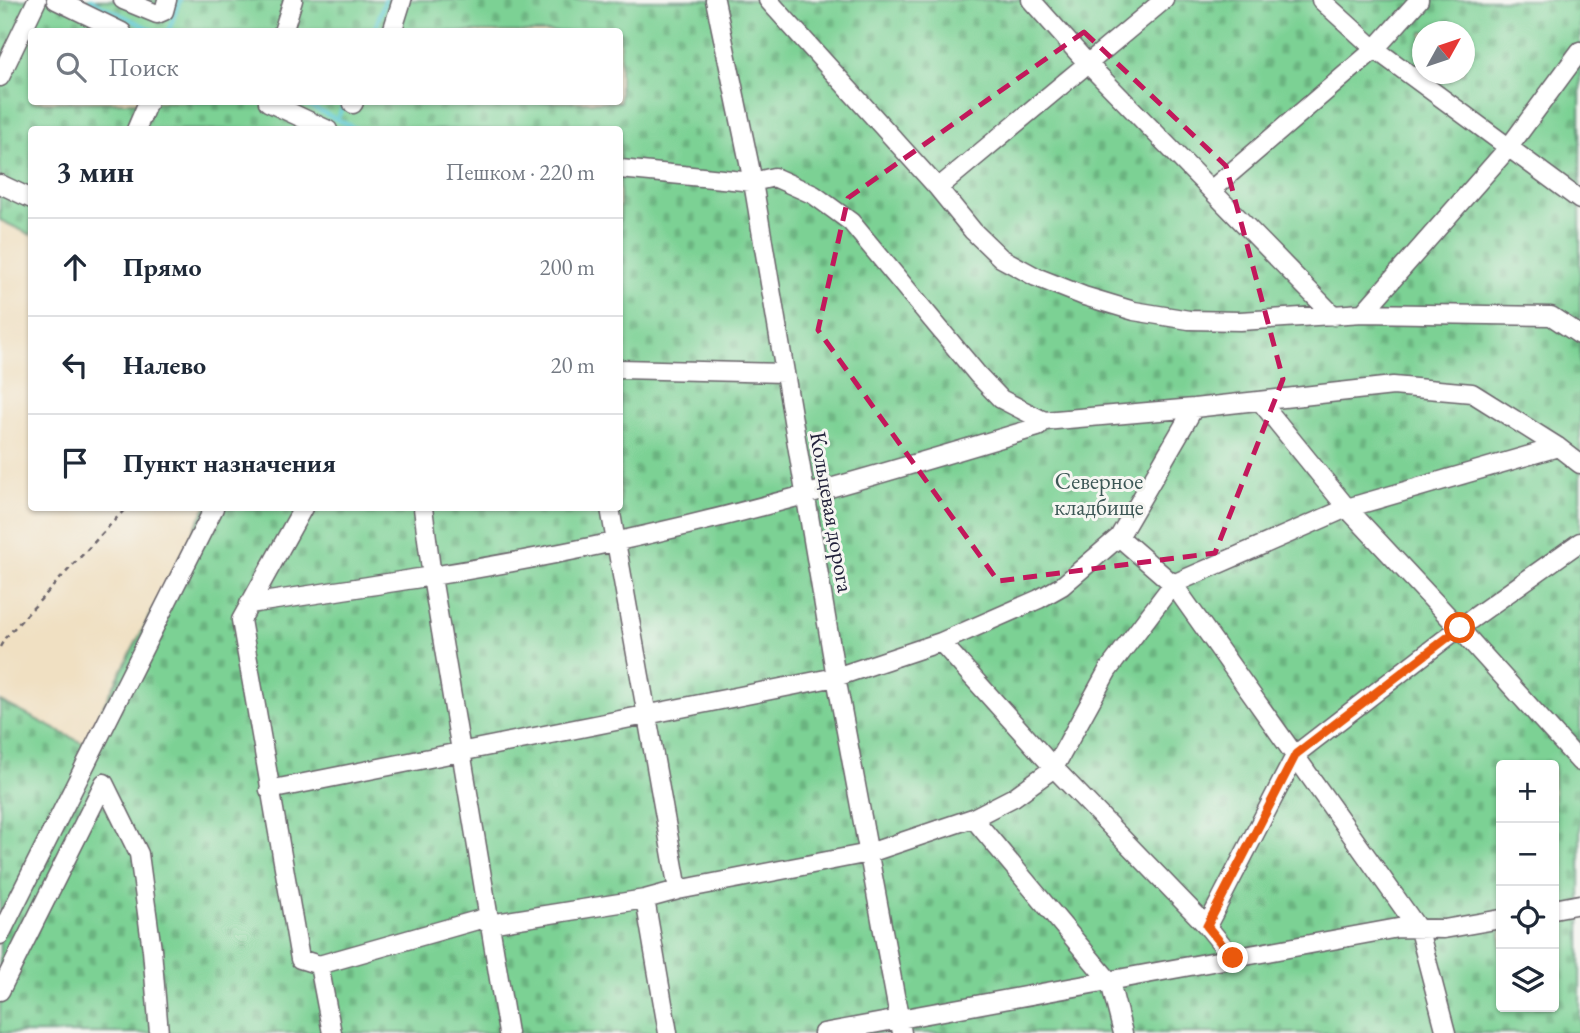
<!DOCTYPE html>
<html lang="ru">
<head>
<meta charset="utf-8">
<style>
	:root { --surface:#fff; --page:#f2f2f3; --text:#1f2937; --muted:#747a83; --line:#e0e1e3 }
	body { margin:0; font-family:"EB Garamond",serif; background:var(--page); color:var(--text) }
	.controls { position:absolute; right:21px; bottom:21px; display:grid; overflow:hidden; border-radius:7px; box-shadow:0 2px 5px #0004 }
	.controls button { width:63px; height:63px; display:grid; place-items:center; padding:0; border:0; border-bottom:2px solid var(--line); background:var(--surface); color:var(--text); font:35px sans-serif }
	.compass { position:absolute; left:1412px; top:21px; width:63px; height:63px; border-radius:50%; background:var(--surface); box-shadow:0 2px 5px #0004; rotate:50deg }
	.stop { position:absolute; width:21px; height:21px; margin:-16px; border:5px solid #ea580c; border-radius:50%; background:#fff }
	.stop.end { background:#ea580c; border-color:#fff; box-shadow:0 2px 7px #0008 }
	.list { margin:0; padding:0; list-style:none }
	h2 { display:flex; justify-content:space-between; align-items:center; height:91px; margin:0; padding:0 28px; font-size:30px }
	h2 small { font-size:23px; font-weight:400; color:var(--muted) }
	.list li { display:grid; grid-template-columns:46px 1fr auto; gap:21px; align-items:center; box-sizing:border-box; height:98px; padding:0 28px; border-top:2px solid var(--line) }
	.list b { display:block; font-size:26px; white-space:nowrap }
	.list em { font-size:23px; font-style:normal; color:var(--muted) }
	.icon { flex:none; width:38px; height:38px; fill:none; stroke:currentColor; stroke-width:2; stroke-linecap:round; stroke-linejoin:round }
	.map { position:relative; flex:none; width:1580px; height:1033px; overflow:hidden }
	.search { position:absolute; background:var(--surface); box-shadow:0 2px 5px #0004; left:28px; top:28px; width:595px; height:77px; display:flex; align-items:center; gap:18px; box-sizing:border-box; padding:0 24px; border-radius:7px; color:var(--muted); font-size:26px }
	.panel { position:absolute; background:var(--surface); box-shadow:0 2px 5px #0004; left:28px; top:126px; width:595px; height:385px; border-radius:7px }
	.map>svg:first-child { display:block }
	.cemetery { fill:url(#cemetery-stones); stroke:#4f7a68; stroke-width:2; fill-rule:evenodd }
	.lines { fill:none; stroke-linecap:round; stroke-linejoin:round }
	.stream { stroke:#5cc9d0; stroke-width:4.5 }
	.minor-casing { stroke:#6a646a; stroke-width:21 }
	.path { stroke:#6a646a; stroke-width:2.5; stroke-dasharray:5 5; stroke-linecap:butt }
	.minor { stroke:#fff; stroke-width:18 }
	.route { stroke:#ea580c; stroke-width:9 }
	.marked { fill:none; stroke:#c2185b; stroke-width:5; stroke-dasharray:14 9; stroke-linejoin:round }
	.labels { text-anchor:middle; dominant-baseline:central; stroke-width:6; stroke-linejoin:round; paint-order:stroke }
	.park-label { font-size:23px; fill:#3d5756; stroke:#f6f6f2 }
	.street-label { font-size:23px; fill:#22223b; stroke:#f6f6f2 }
</style>
</head>
<body>
<div class="map">
<svg width="1580" height="1033" viewBox="0 0 1580 1033">
	<defs>
		<pattern id="cemetery-stones" width="16" height="16" patternUnits="userSpaceOnUse" patternTransform="scale(1.75)"><rect width="16" height="16" fill="#7cd194"/><path d="M2 7V4a2 2 0 0 1 4 0v3zM10 15v-3a2 2 0 0 1 4 0v3z" fill="#6bb380"/></pattern>
	</defs>
	<rect width="100%" height="100%" fill="#f6f6f2"/>
	<filter id="ink" filterUnits="userSpaceOnUse"><feTurbulence type="fractalNoise" baseFrequency=".0143" numOctaves="2"/><feDisplacementMap in="SourceGraphic" scale="14" xChannelSelector="R" yChannelSelector="G"/><feConvolveMatrix kernelMatrix="1 2 1 2 8 2 1 2 1" color-interpolation-filters="sRGB"/></filter>
	<filter id="wash" filterUnits="userSpaceOnUse"><feTurbulence type="fractalNoise" baseFrequency=".00686" numOctaves="4" result="noise"/><feDisplacementMap in="SourceGraphic" scale="28" xChannelSelector="R" yChannelSelector="G"/><feGaussianBlur stdDeviation="1.57" result="paint"/><feColorMatrix in="noise" values="0 0 0 0 0 0 0 0 0 0 0 0 0 0 0 0 0 1.4 0 .05"/><feComposite in="paint" operator="in"/></filter>
	<g filter="url(#wash)">
		<rect width="100%" height="100%" fill="#f0e0c2"/>
		<path class="cemetery" d="M0,0H1580V1033H0V701L84,744L205,508H620V130H32L31,235L0,220ZM32,32H620V102H32ZM1422,32H1464V74H1422ZM1501,765H1554V1007H1501Z"/>
		<g class="lines">
			<path class="stream" d="M91,0L156,32
				M168,32L180,0
				M374,32L385,0
				M301,102L359,130
				M337,119L345,102"/>
		</g>
	</g>
	<g filter="url(#ink)">
		<g class="lines">
			<defs>
				<path id="minor" d="M56,0L122,32
					M123,0L157,14L164,11L167,0
					M715,0L753,182L836,677L902,1033
					M768,0L938,188L973,231L1001,258L1036,277L1084,296L1134,311L1189,320L1240,321L1363,313L1551,316L1580,335
					M1031,0L1088,64L1334,316
					M1321,0L1375,49L1580,200
					M283,32L293,0
					M392,32L402,0
					M0,77L37,0
					M268,102L328,130
					M353,104L354,102
					M136,130L148,102
					M620,169L753,182L774,177L814,195L851,222L978,375L1001,399L1044,421L1194,408L1393,386L1472,393L1558,447L1580,464
					M0,184L32,199
					M938,188L1164,0
					M1211,190L1375,49L1419,0
					M1363,313L1509,147L1580,51
					M620,369L784,373
					M1260,401L1347,508L1459,628L1580,762
					M303,508L241,620L300,959L319,965L332,1033
					M423,508L432,577L508,1033
					M610,508L678,890
					M1119,537L1173,584L1419,930L1446,1033
					M249,604C371,586 493,568 614,542C758,511 898,469 1038,427L1044,421
					M941,642L1054,768L1207,926L1233,958
					M104,783L139,854L152,950L159,1033
					M269,790L836,677L941,642L1039,599L1062,586L1119,537L1194,408
					M973,818L1110,982L1123,1033
					M645,899L668,1033
					M1554,909L1580,904
					M1207,926L1296,754L1459,628L1580,542
					M0,935L214,508
					M319,965L481,919L489,924L645,899L678,890L869,853L973,818L1014,797L1054,768L1108,670L1173,584L1347,508L1558,447
					M0,991L104,783
					M823,1033L1398,928L1444,929L1501,919"/>
			</defs>
			<use href="#minor" class="minor-casing"/>
			<path class="path" d="M0,647L5,638L126,508"/>
			<use href="#minor" class="minor"/>
		</g>
	</g>
	<g class="lines" filter="url(#ink)">
		<path class="route" d="M1233,958L1207,926L1296,754L1460,628"/>
	</g>
	<path class="marked" d="M1084,32L1226,166L1283,379L1215,553L998,581L818,330L848,198Z"/>
	<g class="labels">
		<g class="park-label">
			<text x="1099" y="481">Северное<tspan x="1099" dy="26">кладбище</tspan></text>
		</g>
		<g class="street-label">
			<text transform="translate(832 512) rotate(80)">Кольцевая дорога</text>
		</g>
	</g>
</svg>
<div class="controls">
<button>+</button>
<button>−</button>
<button><svg class="icon" aria-label="locate" viewBox="0 0 24 24"><circle cx="12" cy="12" r="6"/><path d="M12 2v4M12 18v4M2 12h4M18 12h4"/></svg></button>
<button><svg class="icon" aria-label="layers" viewBox="0 0 24 24"><path d="M12 4l9 5-9 5-9-5zM3 14l9 5 9-5"/></svg></button>
</div>
<svg class="compass" viewBox="-18 -18 36 36"><path d="M0-13l5 13h-10z" fill="#e53935"/><path d="M0 13l5-13h-10z" fill="#747a83"/></svg>
<div class="stop" style="left:1460px;top:628px"></div>
<div class="stop end" style="left:1233px;top:958px"></div>
<div class="search"><svg class="icon" aria-label="search" viewBox="0 0 24 24"><circle cx="10" cy="10" r="6"/><path d="M15 15l6 6"/></svg>Поиск</div>
<section class="panel">
<h2>3 мин<small>Пешком · 220 m</small></h2>
<ul class="list">
<li><svg class="icon" aria-label="ahead" viewBox="0 0 24 24"><path d="M12 20V5M6 11l6-6 6 6"/></svg><div><b>Прямо</b></div><em>200 m</em></li>
<li><svg class="icon" aria-label="left" viewBox="0 0 24 24"><path d="M17 20v-9H6M10 6l-5 5 5 5"/></svg><div><b>Налево</b></div><em>20 m</em></li>
<li><svg class="icon" aria-label="arrive" viewBox="0 0 24 24"><path d="M6 21V4h12l-3 4 3 4H6"/></svg><div><b>Пункт назначения</b></div></li>
</ul>
</section>
</div>
</body>
</html>
